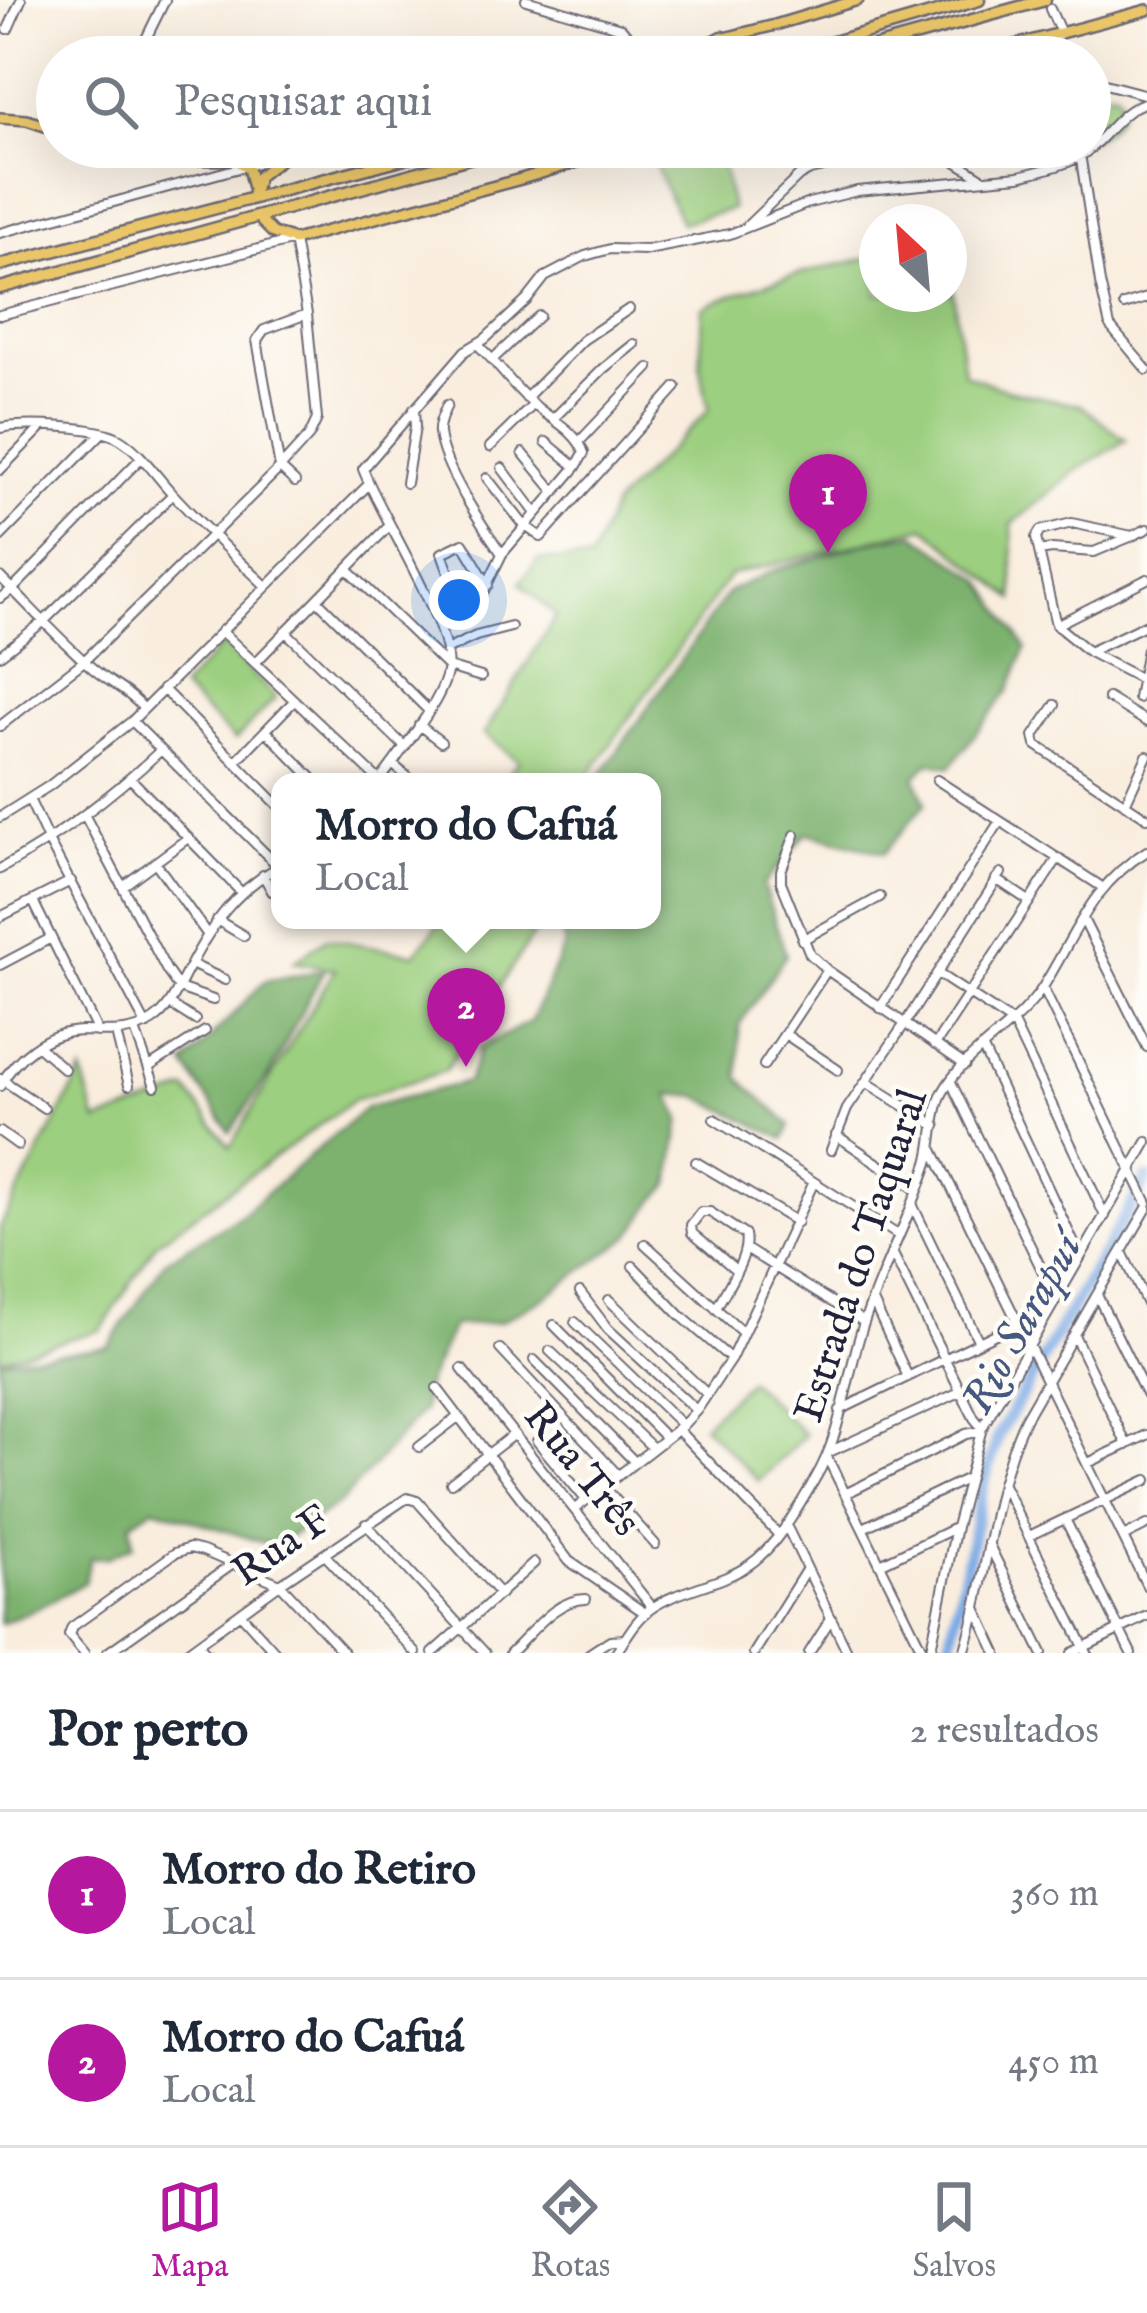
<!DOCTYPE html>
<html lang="pt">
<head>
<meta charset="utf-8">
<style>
	:root { --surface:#fff; --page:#f6f6f7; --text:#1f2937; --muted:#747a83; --line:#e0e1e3; --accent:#b5179e }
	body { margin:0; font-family:"IM FELL English",serif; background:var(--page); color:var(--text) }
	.compass { position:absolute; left:859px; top:204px; width:108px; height:108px; border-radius:50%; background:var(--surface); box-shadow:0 12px 48px #0002; rotate:334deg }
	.you { position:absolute; left:459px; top:600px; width:42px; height:42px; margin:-30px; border:9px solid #fff; border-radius:50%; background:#1a73e8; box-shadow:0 0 0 18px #1a73e833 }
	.badge { display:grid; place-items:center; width:78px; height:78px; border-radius:50%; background:var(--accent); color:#fff; font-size:39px; font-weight:700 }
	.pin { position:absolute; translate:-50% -99px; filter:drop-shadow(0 3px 6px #0008) }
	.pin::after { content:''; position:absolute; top:63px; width:42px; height:36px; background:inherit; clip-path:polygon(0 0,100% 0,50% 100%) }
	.popup { position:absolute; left:271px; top:773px; width:390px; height:156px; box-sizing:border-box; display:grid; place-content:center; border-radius:24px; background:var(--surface); filter:drop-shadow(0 3px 9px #0005); font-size:39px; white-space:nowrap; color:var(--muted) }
	.popup b { font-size:45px; color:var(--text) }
	.popup::after { content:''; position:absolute; left:50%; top:100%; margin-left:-24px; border:24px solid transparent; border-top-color:var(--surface) }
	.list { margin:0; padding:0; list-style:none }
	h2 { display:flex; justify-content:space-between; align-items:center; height:156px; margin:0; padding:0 48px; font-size:51px }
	h2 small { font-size:39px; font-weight:400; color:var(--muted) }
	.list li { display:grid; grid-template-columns:78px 1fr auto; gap:36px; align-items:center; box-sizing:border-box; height:168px; padding:0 48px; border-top:3px solid var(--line) }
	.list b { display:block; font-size:45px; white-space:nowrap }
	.list p { margin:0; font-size:39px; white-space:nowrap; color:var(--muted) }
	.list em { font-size:39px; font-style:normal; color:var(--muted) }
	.icon { flex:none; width:66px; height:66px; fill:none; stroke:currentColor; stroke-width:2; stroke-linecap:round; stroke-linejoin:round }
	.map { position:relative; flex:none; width:1147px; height:1653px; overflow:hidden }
	.search { position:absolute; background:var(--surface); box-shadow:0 12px 48px #0002; left:36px; right:36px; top:36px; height:132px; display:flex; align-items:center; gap:30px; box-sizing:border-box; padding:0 42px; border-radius:66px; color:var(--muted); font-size:45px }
	.sheet { height:492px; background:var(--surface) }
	nav { display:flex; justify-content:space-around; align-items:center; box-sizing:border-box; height:168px; border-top:3px solid var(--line); background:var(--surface); font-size:33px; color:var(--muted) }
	nav a { display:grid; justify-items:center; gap:6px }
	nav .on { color:var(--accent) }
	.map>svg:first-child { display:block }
	.green { fill:#9ccf7f; stroke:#5f785d; stroke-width:3 }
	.forest { fill:#7db26e; stroke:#506a54; stroke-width:3 }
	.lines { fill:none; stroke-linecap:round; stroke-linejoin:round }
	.river { stroke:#7baae5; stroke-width:12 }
	.minor-casing { stroke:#6d6974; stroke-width:12 }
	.major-casing { stroke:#6d6974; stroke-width:14 }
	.highway-casing { stroke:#6d6974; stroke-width:15 }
	.minor { stroke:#fff; stroke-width:8 }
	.major { stroke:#eac669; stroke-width:9 }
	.highway { stroke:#eac669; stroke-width:10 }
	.labels { text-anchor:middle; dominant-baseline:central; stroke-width:9; stroke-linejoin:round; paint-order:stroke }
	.street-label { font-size:42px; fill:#22223b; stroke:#fdfcf7 }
	.water-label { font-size:45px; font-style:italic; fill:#46587f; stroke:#fdfcf7 }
</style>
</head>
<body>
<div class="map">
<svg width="1147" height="1653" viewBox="0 0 1147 1653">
	<rect width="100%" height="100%" fill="#fdfcf7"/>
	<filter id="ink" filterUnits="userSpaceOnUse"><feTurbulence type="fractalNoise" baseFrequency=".00833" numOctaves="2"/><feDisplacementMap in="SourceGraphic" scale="24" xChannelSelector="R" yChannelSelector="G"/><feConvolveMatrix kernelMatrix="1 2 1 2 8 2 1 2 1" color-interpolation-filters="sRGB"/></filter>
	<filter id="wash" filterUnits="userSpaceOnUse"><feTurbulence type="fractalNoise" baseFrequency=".004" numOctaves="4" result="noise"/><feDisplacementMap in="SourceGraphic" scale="48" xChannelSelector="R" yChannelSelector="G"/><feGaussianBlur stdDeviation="2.7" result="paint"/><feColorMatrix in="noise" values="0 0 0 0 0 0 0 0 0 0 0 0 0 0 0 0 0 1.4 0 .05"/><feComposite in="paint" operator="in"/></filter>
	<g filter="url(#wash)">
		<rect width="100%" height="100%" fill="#f9edde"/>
		<path class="green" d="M1094,90L1116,92C1132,110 1108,132 1090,140V91Z
			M690,147H718L732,209L681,223L652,158Z
			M877,256V294H949V262L964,374L1010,391L1080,405L1126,440L1076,471L1012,524L1014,599L925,527L730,575L584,782H501L519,761L484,734L556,616L520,583L538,560H590L614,505L709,410L700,367L703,308C757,282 819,269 877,256Z
			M222,645L276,697L235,740L181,688Z
			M442,920L542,921L445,1071L354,1100L157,1242L101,1330L0,1359V1227L82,1072L97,1122L187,1090L230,1147L335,969L294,962L326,938L415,954Z
			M749,1380L805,1435L758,1481L703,1425Z"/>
		<path class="forest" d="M915,534L982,580L1026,648L1009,690L950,767L929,762L915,777L926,803L884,853L807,833L763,885L786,955L739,1025V1078L790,1125L784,1139L699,1097L669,1094L681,1119L670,1185L655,1200L629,1237L542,1299L499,1322L453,1326L426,1385L423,1410L340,1503L275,1546L154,1508L131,1523L133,1545L109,1557L90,1558L85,1582L38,1608L0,1624V1360L108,1347L165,1261L241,1215L367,1107L468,1082L480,1048L531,1021L565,944L559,920H652V782H596L729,591L775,570L873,541Z
			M324,970L268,1076L230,1132L185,1065L265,981Z"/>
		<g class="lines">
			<path class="river" d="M948,1653L983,1486L998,1436L1147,1178"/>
		</g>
	</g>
	<g filter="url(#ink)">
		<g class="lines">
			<defs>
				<path id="minor" d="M526,0L621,28L627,35L633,57
					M8,29L21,0
					M137,57L165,0
					M1043,57L1048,41L1061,33L1050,9
					M1090,80L1147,95
					M1079,147L1100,283L1110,326L1147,370
					M747,226L799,176L810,170L885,153L938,150L982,178
					M0,233L268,160
					M1124,305L1147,298
					M0,315L294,240L307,314L317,419L309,436L280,468L84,661L0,726
					M493,359L539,316
					M526,398L583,340L629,309
					M447,405C443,415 438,423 439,433C443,468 482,525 502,554
					M553,419L603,369L634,344
					M0,428C25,423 99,426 120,439C141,452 156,476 172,493C202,526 234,556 266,586
					M546,442L576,467
					M579,442L649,368
					M490,447L533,405
					M523,453L555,492
					M502,468L535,512
					M0,470L43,426
					M487,478L524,525L541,537L676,387
					M295,482L280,468L257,340L264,330L307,314
					M406,483L415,427L414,409
					M0,537L101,434
					M1039,551L1052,549L1094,552L1130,537
					M348,570L448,667L481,677
					M0,577C30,607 59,639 91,667C109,683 128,690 144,709
					M451,578L442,553L463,543L488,585
					M0,598L12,590L141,458
					M317,600L428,710
					M1056,625L1147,579
					M439,626L478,603L502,554L576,467L584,453C576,429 547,418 530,401C511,384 496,362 478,345
					M221,631L380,781
					M285,631L404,746
					M446,650L476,636L511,627
					M1089,652L1147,624
					M0,655L43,622L173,494
					M255,663L390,525
					M1141,679L1089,652L1056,625L1036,538L1040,531L1072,523L1132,536L1147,529
					M163,689L280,807
					M1108,698L1147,722
					M1138,698L1147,649
					M1055,705L1034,736L1036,745L1147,818
					M132,721L279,867
					M419,725L441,742
					M266,731L316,782
					M235,762L294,701
					M392,764L414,782
					M131,779L241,892
					M937,780L1102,887
					M379,782C397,756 442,702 447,672C455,628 381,517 363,469L465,351L485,339L527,300L545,277L585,256L610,249L647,250L730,234L809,203L857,191L1019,176C1039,171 1069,165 1085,153C1106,137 1121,109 1147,102
					M29,799L49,842L146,1025
					M1125,804L1147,756
					M85,816L167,971L179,988L213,1000
					M0,817L49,786L132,721L369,484
					M795,835L781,871V882L810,954L827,970L965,1065
					M155,862L207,934
					M0,869C60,836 111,797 161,750
					M263,875L272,891L280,888
					M996,879L1029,901
					M123,886L188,838
					M33,901L98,1032
					M0,917L71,881
					M1083,919L1147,1047
					M217,920L244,936
					M802,940L880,897
					M191,964L225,980
					M0,965L51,938
					M937,973L1013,1023L1105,1216
					M1043,988L1147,1203
					M170,1004L195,1020
					M880,1008L1000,821
					M135,1030L155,1086
					M116,1033L129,1085
					M785,1034L838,1070
					M935,1045L1058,858
					M38,1046L64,1069
					M983,1049L1080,1256
					M764,1065L827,970
					M149,1067L205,1031
					M1,1079L44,1108
					M866,1082L936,1126
					M951,1082L1056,1299
					M0,1086C15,1058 46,1032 81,1031C107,1031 128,1036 152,1021C172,1008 178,987 189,968C212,924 235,890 280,866
					M714,1119L898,1235
					M0,1132L18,1145
					M836,1135L917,1190
					M831,1150L847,1109L904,1025L1001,873
					M933,1150L1147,1586
					M696,1162L797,1222
					M912,1204L979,1342
					M645,1244L743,1333
					M746,1249L864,1322
					M892,1252L974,1418L982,1428
					M1123,1254L1147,1304
					M633,1266L680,1315L731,1359
					M580,1292L608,1329L696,1410
					M1097,1295L1147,1396
					M872,1299L908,1377
					M609,1300L707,1394
					M716,1309C726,1288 750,1257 745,1235L710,1212H701L691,1225L692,1233L736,1270
					M575,1322L682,1425
					M554,1325L666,1438
					M1075,1337L1127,1445
					M500,1349L618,1475
					M550,1351L653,1448
					M534,1360L635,1462
					M462,1369L652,1607
					M437,1388L569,1561L645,1613
					M840,1410L1020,1322
					M677,1429L778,1534
					M537,1441L586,1500
					M419,1447L458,1417
					M829,1452L962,1391
					M827,1457L924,1653
					M1088,1463L1147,1435
					M451,1483L514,1434
					M1002,1483L1087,1653
					M604,1487L655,1544
					M847,1493L966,1434L981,1431
					M575,1509L682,1426L697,1410L731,1359L813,1184
					M1065,1519L1131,1653
					M366,1524L485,1653
					M786,1525L848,1653
					M863,1528L966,1479
					M1029,1536L1147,1480
					M1123,1537L1147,1525
					M988,1543L1042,1653
					M324,1554L416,1653
					M880,1564L955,1528
					M976,1608L997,1653
					M240,1613L276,1653
					M198,1644L206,1653
					M84,1653L69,1635L72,1627L175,1553L190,1548L203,1551L280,1584L344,1653
					M107,1653L233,1564
					M185,1653L280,1584L407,1498L417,1501L500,1594
					M433,1653L534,1563
					M510,1653C532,1633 555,1599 586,1599
					M590,1653L610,1640L625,1639
					M616,1653C626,1638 635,1621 649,1610C679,1588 718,1586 749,1565C777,1546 798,1508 815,1479C841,1436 846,1380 861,1332C879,1274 909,1220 928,1163C935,1140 932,1112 943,1092C967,1049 1017,1028 1043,987C1076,934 1091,885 1147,851
					M754,1653L806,1570
					M809,1653L830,1620
					M930,1653L956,1527L982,1428L1147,1142
					M964,1653C989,1574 989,1497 1025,1419L1147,1208
					M1072,1653L1147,1616"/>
				<path id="major" d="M651,57L775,25L858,0
					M970,57L1147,10
					M0,118L27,120L57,130
					M99,147C168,162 246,166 314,147
					M235,160L248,168L253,188
					M253,193L259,176L282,158
					M262,222L273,233L294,240L521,179L628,147"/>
				<path id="highway" d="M685,57L722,37
					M781,57L979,0
					M838,57L1045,0
					M0,265L447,147
					M0,288L509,147"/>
			</defs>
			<use href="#minor" class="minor-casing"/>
			<use href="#major" class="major-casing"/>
			<use href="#highway" class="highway-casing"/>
			<use href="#minor" class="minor"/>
			<use href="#major" class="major"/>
			<use href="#highway" class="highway"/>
		</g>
	</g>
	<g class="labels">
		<g class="street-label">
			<text transform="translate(862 1256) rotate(-72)">Estrada do Taquaral</text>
			<text transform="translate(581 1470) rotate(51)">Rua Três</text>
			<text transform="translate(282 1547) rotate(-35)">Rua F</text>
		</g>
		<g class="water-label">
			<text transform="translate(1023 1324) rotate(-61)">Rio Sarapuí</text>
		</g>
	</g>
</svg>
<svg class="compass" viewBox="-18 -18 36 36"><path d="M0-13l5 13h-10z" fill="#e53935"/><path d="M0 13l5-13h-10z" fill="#747a83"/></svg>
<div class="you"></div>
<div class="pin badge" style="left:828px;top:553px">1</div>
<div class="pin badge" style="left:466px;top:1067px">2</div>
<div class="popup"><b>Morro do Cafuá</b>Local</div>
<div class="search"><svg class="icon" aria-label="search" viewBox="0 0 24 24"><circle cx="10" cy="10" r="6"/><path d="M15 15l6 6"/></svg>Pesquisar aqui</div>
</div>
<section class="sheet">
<h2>Por perto<small>2 resultados</small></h2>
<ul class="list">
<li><span class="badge">1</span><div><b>Morro do Retiro</b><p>Local</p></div><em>360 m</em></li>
<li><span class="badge">2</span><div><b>Morro do Cafuá</b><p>Local</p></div><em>450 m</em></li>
</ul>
</section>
<nav>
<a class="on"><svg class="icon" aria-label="map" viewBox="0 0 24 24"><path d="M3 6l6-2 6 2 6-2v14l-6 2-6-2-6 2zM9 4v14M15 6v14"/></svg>Mapa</a>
<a><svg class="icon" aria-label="directions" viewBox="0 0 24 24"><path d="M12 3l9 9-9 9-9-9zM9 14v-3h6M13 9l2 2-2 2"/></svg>Rotas</a>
<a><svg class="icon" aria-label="saved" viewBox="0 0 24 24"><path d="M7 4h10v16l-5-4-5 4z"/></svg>Salvos</a>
</nav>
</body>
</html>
